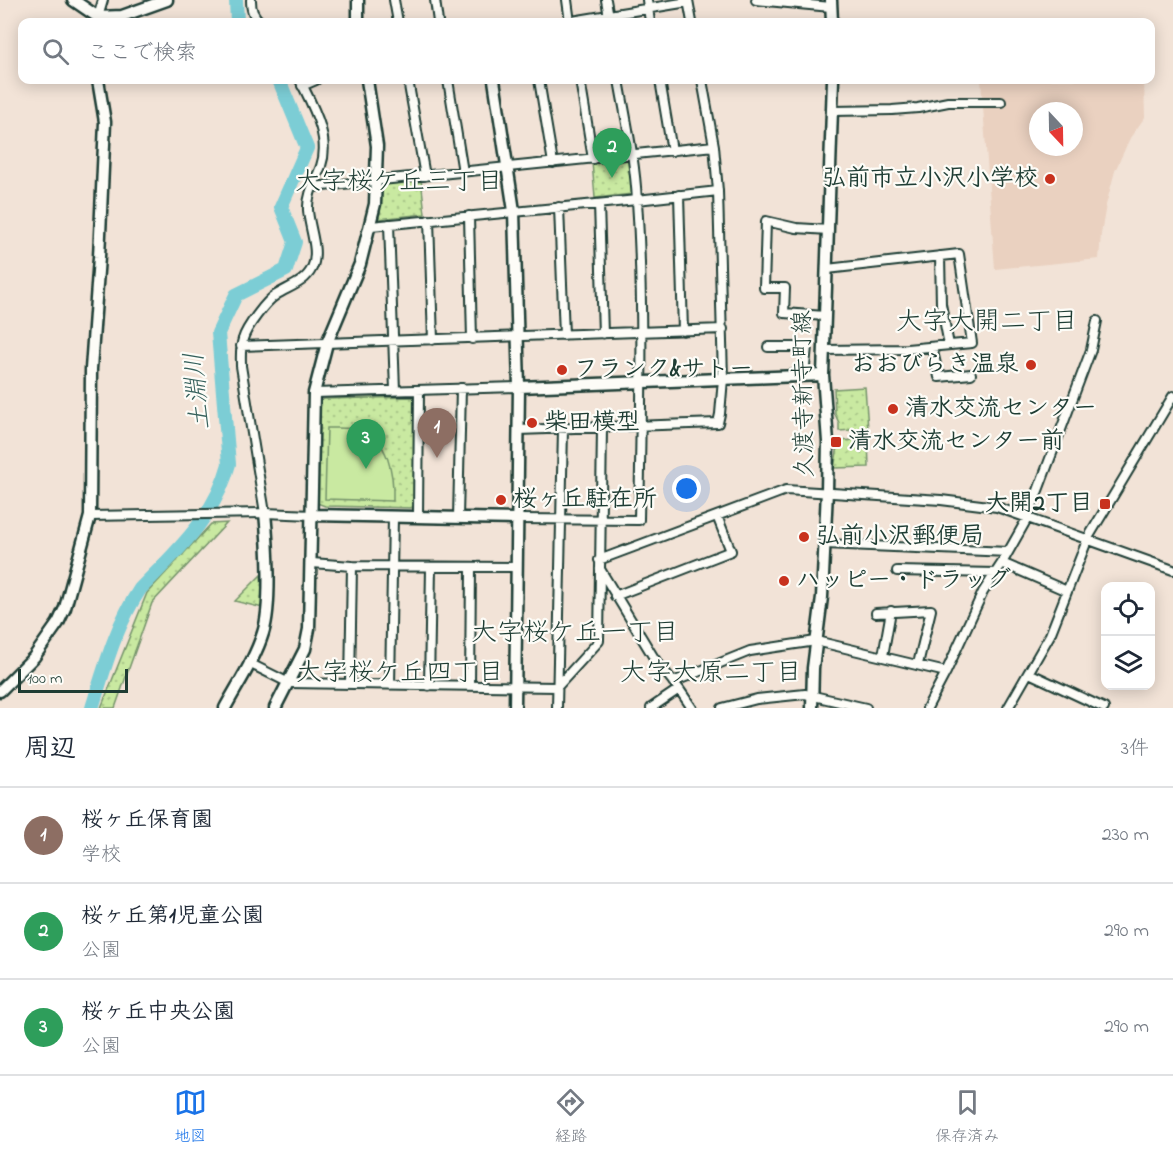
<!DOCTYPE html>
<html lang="ja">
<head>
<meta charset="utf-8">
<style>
	:root { --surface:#fff; --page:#f6f6f7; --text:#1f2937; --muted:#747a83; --line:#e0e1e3; --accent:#1a73e8 }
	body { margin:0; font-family:"Indie Flower","Klee One",sans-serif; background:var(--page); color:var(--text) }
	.controls { position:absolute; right:18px; bottom:18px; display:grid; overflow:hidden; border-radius:12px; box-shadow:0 3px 15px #0003 }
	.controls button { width:54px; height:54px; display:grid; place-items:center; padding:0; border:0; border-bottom:2px solid var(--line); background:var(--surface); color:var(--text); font:30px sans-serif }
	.compass { position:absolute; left:1029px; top:102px; width:54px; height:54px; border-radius:50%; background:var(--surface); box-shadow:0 3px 15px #0003; rotate:158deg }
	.scale { position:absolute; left:18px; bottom:15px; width:110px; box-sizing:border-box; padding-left:6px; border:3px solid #1f3d34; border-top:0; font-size:16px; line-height:21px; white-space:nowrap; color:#1f3d34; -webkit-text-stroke:4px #fdfcf7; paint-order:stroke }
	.you { position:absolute; left:687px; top:489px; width:21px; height:21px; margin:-15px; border:4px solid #fff; border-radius:50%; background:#1a73e8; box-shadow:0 0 0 9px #1a73e833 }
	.badge { display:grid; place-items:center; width:39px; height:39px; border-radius:50%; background:var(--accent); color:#fff; font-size:20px; font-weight:700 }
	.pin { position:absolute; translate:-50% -50px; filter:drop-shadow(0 2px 3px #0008) }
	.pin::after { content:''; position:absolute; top:32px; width:21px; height:18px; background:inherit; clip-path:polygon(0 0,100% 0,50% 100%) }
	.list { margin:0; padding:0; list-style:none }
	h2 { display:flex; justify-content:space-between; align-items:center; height:78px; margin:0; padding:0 24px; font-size:26px }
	h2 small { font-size:20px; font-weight:400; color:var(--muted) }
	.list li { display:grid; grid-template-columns:39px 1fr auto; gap:18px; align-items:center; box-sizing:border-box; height:96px; padding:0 24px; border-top:2px solid var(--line) }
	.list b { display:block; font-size:22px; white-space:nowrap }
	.list p { margin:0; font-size:20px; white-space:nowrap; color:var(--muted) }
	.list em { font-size:20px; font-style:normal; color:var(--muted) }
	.icon { flex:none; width:33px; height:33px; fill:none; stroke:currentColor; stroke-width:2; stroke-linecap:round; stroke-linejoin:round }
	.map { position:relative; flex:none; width:1173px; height:708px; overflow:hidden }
	.search { position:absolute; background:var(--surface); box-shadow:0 3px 15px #0003; left:18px; right:18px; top:18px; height:66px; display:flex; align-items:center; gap:15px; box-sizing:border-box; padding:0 21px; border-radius:12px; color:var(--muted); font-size:22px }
	.sheet { height:366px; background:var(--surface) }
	nav { display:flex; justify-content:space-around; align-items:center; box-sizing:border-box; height:84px; border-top:2px solid var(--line); background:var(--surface); font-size:16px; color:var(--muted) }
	nav a { display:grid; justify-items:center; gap:3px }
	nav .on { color:var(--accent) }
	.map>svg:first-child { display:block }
	.built { fill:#ead1c0; fill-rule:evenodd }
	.park { fill:url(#park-dots); stroke:#74936a; stroke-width:1.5 }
	.pitch { fill:#c9e9a1; stroke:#74936a; stroke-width:1.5 }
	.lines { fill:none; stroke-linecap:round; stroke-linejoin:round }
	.river { stroke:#7ccdd5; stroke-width:14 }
	.street-casing { stroke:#1f3d34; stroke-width:12 }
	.secondary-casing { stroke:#1f3d34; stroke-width:15 }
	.street { stroke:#fdfcf7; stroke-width:8 }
	.secondary { stroke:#fdfcf7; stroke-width:10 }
	.poi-dot { fill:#c8321e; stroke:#fdfcf7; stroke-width:2 }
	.labels { text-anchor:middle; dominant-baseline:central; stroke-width:4.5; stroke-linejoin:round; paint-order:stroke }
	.poi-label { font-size:24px; font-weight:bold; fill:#1f3d34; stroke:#fdfcf7; text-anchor:start }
	.street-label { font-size:24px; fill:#1f3d34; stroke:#fdfcf7 }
	.neighbourhood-label { font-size:26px; fill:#1f3d34; stroke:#fdfcf7 }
	.water-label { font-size:26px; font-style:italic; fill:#36615c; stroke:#fdfcf7 }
</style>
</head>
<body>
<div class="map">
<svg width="1173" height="708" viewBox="0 0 1173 708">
	<defs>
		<pattern id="park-dots" width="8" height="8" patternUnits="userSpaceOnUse" patternTransform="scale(1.5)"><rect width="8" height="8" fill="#c9e9a1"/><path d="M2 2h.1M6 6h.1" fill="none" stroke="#acc98b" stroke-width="1.8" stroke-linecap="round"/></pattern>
	</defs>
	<rect width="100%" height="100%" fill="#f2e3d7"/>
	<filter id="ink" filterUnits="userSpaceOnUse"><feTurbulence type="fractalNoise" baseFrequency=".0167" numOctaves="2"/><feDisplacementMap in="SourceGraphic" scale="12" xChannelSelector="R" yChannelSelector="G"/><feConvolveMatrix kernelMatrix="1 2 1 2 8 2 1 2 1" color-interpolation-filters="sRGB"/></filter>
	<g filter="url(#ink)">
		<path class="built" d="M981,80H1144L1145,117L1130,138L1115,171L1106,205L1101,234L1099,259L995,269ZM1038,111H1074V147H1038Z"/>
		<path class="park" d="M630,159L633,194L595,198L592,162Z
			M421,179L425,214L378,219L380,213L381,186L388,182Z
			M865,387L868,429L839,431V423L835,414L834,389Z
			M416,397L415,508L325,506L317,503L316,500L319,402L324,399Z
			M868,439L869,467L834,468L839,441Z
			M227,523L152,603L115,708H101L147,593L211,524Z
			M261,575L263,608L235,601Z"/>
		<path class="pitch" d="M327,428C338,428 349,427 360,430C389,438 394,476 393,501L325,499Z"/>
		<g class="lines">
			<path class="river" d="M236,0L237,22
				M92,708C105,667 116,625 140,589C177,551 215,517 229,464L218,333L236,295L286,270L295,242L281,207L307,148L279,80"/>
			<defs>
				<path id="street" d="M251,0C251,10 253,15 260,22
					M394,0L398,22
					M435,0L438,22
					M567,0L570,22
					M606,0L610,22
					M647,0L650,22
					M688,0L692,22
					M756,0L831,7
					M98,17L103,0
					M566,22L688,2
					M408,80L425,176
					M448,80L463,172
					M539,80L553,163
					M580,80L593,159
					M660,80L672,151
					M302,86L316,80
					M833,111L892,110L918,108L948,102H1001
					M313,187L714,146
					M679,195L683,331
					M599,204L603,334
					M559,207L564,335
					M469,216L472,339
					M429,220L433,340
					M389,224L395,390
					M371,226L637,200L718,191
					M940,256L941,304L949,345
					M825,316L784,313L785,288H764L766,221L796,228L829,230
					M241,346L723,329
					M768,347H807L804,376
					M932,347L939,377L971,374
					M824,350L907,349L972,343L959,254L827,269
					M314,393L519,387
					M518,430L718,423L720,414L723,379L718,191L714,146L702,80
					M265,513L241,366C241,357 240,348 243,339C246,328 266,301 276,295C288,287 305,283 312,268C320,251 309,228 308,210C307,194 316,180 321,166C331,137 312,105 300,80
					M90,516L265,513L312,515
					M418,517L419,390
					M458,518L461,388
					M517,519L639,520C641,414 644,307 637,201C635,160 626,120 619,80
					M825,544L1008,552
					M599,560L786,490L941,500L997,507L1173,570
					M312,563L352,566L350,684
					M1002,563L1067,591
					M352,566L516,567
					M600,569L654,658L679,689L692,708
					M897,571L996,573
					M615,596L731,551L717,516
					M876,613L931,610L918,664
					M883,656L891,611
					M249,663L289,683L557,687L599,641L602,428
					M1029,673L1104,708
					M673,682L750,651L816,641L946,672
					M390,685L393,517
					M429,686L431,567
					M470,686L471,567
					M557,708L563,429
					M651,708L679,689
					M722,708L757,699L805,694L866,708
					M927,708L946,672L983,592L1002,563L1028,517L1091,350L1097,321
					M1008,708L1050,635L1088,538L1173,396"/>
				<path id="secondary" d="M73,0L98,17L122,16L167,0
					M831,0L832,22
					M358,22V0
					M494,80L514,211L519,387L515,708
					M519,387L823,375
					M312,515L517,519
					M0,691L34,657L58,623L65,608L90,516L91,369L99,257L105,122L98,80
					M225,708C238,684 255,659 263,633C272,605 268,543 265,513
					M275,708L305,649L309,629L314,393L327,343L360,264L375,204L377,146L367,80
					M812,708L813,668L822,597L827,491L828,442L823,375L833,80"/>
			</defs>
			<use href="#street" class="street-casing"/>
			<use href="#secondary" class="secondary-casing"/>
			<use href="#street" class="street"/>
			<use href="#secondary" class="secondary"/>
		</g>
	</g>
	<g class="poi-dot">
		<circle cx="1050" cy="179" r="6"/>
		<circle cx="1031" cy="365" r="6"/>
		<circle cx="562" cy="370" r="6"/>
		<circle cx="893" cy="409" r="6"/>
		<circle cx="532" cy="423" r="6"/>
		<rect x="830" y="436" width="12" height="12" rx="3"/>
		<circle cx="501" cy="500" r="6"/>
		<rect x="1099" y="498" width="12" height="12" rx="3"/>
		<circle cx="804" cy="537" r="6"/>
		<circle cx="784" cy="581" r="6"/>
	</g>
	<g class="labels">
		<g class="poi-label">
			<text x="1038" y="179" text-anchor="end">弘前市立小沢小学校</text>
			<text x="1019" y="365" text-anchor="end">おおびらき温泉</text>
			<text x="574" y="370">フランク&amp;サトー</text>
			<text x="905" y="409">清水交流センター</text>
			<text x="544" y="423">柴田模型</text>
			<text x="848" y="442">清水交流センター前</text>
			<text x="513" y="500">桜ヶ丘駐在所</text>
			<text x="1093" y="504" text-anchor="end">大開2丁目</text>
			<text x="816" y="537">弘前小沢郵便局</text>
			<text x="796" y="581">ハッピー・ドラッグ</text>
		</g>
		<g class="street-label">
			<text transform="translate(805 394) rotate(-91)">久渡寺新寺町線</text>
		</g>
		<g class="neighbourhood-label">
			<text x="399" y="183">大字桜ケ丘三丁目</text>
			<text x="987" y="323">大字大開二丁目</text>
			<text x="575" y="634">大字桜ケ丘一丁目</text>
			<text x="400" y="674">大字桜ケ丘四丁目</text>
			<text x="711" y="674">大字大原二丁目</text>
		</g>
		<g class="water-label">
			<text transform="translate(199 391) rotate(-95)">土淵川</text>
		</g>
	</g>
</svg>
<div class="controls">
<button><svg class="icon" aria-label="locate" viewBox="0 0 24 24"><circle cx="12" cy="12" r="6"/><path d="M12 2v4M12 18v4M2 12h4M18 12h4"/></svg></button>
<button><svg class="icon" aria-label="layers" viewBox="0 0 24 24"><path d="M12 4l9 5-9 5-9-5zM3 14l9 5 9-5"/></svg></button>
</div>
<svg class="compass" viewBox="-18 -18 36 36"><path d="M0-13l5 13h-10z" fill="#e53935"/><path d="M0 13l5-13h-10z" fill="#747a83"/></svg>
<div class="scale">100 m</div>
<div class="you"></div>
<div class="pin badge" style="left:437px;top:458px;background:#8d6e63">1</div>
<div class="pin badge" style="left:612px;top:178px;background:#2e9e5b">2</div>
<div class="pin badge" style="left:366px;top:469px;background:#2e9e5b">3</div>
<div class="search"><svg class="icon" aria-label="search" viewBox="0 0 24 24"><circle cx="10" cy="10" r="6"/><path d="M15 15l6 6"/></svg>ここで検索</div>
</div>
<section class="sheet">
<h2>周辺<small>3件</small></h2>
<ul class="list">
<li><span class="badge" style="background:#8d6e63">1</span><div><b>桜ヶ丘保育園</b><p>学校</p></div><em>230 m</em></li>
<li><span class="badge" style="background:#2e9e5b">2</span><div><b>桜ヶ丘第1児童公園</b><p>公園</p></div><em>290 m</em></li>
<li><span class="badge" style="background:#2e9e5b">3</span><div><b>桜ヶ丘中央公園</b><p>公園</p></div><em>290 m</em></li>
</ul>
</section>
<nav>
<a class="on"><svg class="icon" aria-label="map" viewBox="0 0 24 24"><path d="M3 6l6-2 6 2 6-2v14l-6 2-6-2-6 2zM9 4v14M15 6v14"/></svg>地図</a>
<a><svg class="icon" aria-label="directions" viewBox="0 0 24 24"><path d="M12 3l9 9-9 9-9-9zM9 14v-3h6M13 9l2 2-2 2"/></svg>経路</a>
<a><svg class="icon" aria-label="saved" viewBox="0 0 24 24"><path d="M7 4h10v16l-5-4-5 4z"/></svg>保存済み</a>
</nav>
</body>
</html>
